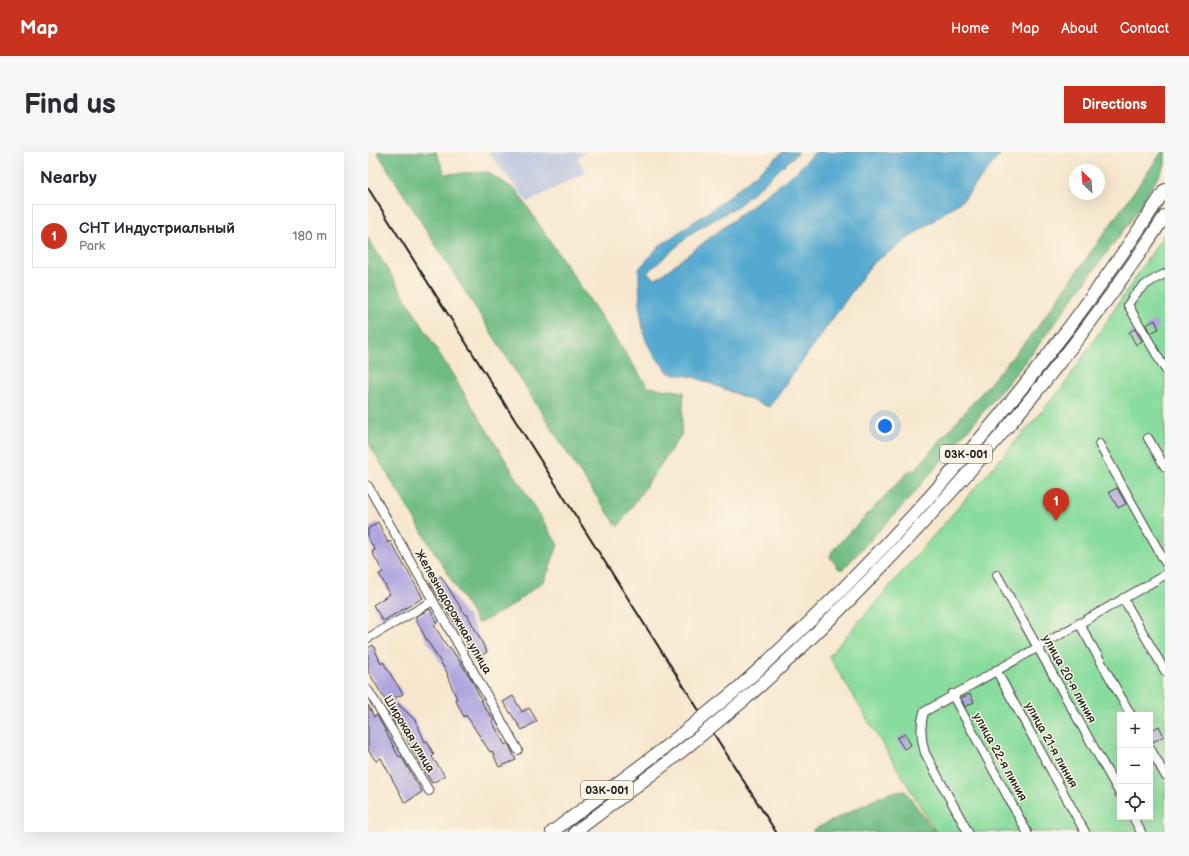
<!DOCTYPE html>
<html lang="en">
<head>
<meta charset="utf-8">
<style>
	:root { --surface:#fff; --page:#f7f7f7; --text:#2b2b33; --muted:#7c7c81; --line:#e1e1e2; --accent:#c8321e }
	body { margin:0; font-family:"Balsamiq Sans",sans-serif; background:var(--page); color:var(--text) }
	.controls { position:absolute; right:12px; bottom:12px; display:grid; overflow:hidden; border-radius:0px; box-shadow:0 4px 16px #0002 }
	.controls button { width:36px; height:36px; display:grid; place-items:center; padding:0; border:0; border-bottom:1px solid var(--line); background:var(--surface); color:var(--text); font:20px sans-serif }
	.compass { position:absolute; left:701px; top:12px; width:36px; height:36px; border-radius:50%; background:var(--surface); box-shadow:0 4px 16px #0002; rotate:334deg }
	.you { position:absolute; left:517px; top:274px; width:14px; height:14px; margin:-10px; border:3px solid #fff; border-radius:50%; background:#1a73e8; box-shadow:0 0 0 6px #1a73e833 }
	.badge { display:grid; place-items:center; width:26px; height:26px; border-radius:50%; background:var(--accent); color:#fff; font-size:13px; font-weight:700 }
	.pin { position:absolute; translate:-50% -33px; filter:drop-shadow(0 1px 2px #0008) }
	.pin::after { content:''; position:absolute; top:21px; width:14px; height:12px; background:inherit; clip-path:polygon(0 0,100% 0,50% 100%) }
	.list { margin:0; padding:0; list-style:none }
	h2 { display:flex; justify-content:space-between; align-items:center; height:52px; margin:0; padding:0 16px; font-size:17px }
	h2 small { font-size:13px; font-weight:400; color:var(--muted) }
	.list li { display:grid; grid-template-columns:26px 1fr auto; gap:12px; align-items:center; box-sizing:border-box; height:64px; margin:0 8px 8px; padding:0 8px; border:1px solid var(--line); border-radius:0px }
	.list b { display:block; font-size:15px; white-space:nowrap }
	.list p { margin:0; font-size:13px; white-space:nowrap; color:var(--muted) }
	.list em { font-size:13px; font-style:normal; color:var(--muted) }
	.icon { flex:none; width:22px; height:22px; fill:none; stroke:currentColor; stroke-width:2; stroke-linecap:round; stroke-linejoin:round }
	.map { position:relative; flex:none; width:797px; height:680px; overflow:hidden; border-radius:0px }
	header { display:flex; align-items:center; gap:24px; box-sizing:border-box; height:56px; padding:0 20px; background:var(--accent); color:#fff }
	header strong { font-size:19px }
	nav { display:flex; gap:22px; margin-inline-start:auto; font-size:14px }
	.intro { display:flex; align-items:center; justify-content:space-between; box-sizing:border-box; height:96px; padding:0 24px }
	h1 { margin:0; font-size:28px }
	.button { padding:10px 18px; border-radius:0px; background:var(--accent); color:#fff; font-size:14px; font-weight:700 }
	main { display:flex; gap:24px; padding:0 24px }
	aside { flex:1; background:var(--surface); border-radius:0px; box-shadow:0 4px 16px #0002 }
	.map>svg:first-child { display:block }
	.industrial { fill:#bac4de }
	.green { fill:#89dc9d; stroke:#527c5c; fill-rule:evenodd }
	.forest { fill:#6ebc84; stroke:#456c50 }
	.water { fill:#54a9d0; stroke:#386276 }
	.building { fill:#aea4df }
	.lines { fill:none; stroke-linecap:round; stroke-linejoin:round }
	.minor-casing { stroke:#3d3a37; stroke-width:10 }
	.primary-casing { stroke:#3d3a37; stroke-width:14 }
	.minor { stroke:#fff; stroke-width:8 }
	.primary { stroke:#fff; stroke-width:12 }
	.rail { stroke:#1c1c1c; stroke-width:2 }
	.primary-bridge-casing { stroke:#3d3a37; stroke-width:14; stroke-linecap:butt }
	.primary-bridge { stroke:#fff; stroke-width:12 }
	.labels { text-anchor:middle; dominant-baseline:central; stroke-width:3; stroke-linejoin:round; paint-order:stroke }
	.shield { fill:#fcf5e5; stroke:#5f5d58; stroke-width:1 }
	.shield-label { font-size:11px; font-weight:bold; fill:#1c1c1c }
	.street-label { font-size:12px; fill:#1c1c1c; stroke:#fcf5e5 }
</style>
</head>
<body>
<header>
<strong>Map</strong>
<nav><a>Home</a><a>Map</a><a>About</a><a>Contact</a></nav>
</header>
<div class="intro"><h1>Find us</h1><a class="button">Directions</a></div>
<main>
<aside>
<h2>Nearby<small></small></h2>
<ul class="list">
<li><span class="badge">1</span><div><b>СНТ Индустриальный</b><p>Park</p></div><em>180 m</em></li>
</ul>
</aside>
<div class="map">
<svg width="797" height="680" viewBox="0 0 797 680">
	<rect width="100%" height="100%" fill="#fcf5e5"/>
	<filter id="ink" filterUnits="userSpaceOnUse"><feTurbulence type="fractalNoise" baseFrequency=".025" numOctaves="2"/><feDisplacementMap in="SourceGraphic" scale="8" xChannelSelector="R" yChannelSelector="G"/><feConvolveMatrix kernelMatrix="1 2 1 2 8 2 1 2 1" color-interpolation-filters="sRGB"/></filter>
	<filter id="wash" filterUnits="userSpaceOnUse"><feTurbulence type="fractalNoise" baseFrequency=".012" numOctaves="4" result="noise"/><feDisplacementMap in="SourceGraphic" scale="16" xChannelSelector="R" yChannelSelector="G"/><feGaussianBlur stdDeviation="0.9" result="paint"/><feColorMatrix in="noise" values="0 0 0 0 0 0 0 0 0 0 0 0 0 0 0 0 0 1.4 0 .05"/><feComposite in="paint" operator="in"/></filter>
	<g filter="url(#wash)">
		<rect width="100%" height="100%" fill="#f7e7cf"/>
		<path class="industrial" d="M120,0H219L210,5L218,20L160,50Z"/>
		<path class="green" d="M797,81V680H568L461,504L695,235ZM752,563H782V665H752Z
			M277,618L279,621C263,633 211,680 194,680Z"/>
		<path class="forest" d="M9,0H68L77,22L119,20L148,38L280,235L316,240L313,283L250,375L208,315Z
			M794,0H797V13L766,64L660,207L541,347L475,417H471L462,405L464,399L542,318L546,319L666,180Z
			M0,86L190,393L177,428L143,454L110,472L0,290Z
			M537,639L567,680H445V678L520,641Z"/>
		<path class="water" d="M415,0H431L370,54L325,80L279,121L288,127L428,20L447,0H634L596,47L504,112L401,255L326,225L301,221C293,211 283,201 278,188C272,173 271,135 271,117L291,94L349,54Z"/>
		<g id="blocks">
			<path class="building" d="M787,168L791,177L782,181L778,173Z
				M767,177L774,189L768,193L761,180Z
				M749,336L758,352L750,356L741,340Z
				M10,370L20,391L22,389L55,446L15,469L5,453L22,442L11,422L15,420L4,400L7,398L0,386V377Z
				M73,424L97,463L99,462L119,500L108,507L96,486L95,487L83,465H82L62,431Z
				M62,457L69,471L66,473L80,496L82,495L104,528L117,556L126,568L124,569L137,593L140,591L148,608L131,615L124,599L122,600L98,563L96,565L87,547H89L79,523L80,522L57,485L47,465Z
				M5,493L13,512L15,510L35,542L25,547L47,568L57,590L59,589L66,603L64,605L77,624L64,631L43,596L31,571L28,573L21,562L20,559L23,558L0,519V496Z
				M602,542L606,550L597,555L593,546Z
				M145,544L154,560L161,556L169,569L154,578L135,550Z
				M0,553L6,565L9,563L31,605L33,604L54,640L37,651L13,606L8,609L0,598Z
				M791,574L796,584L785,590L782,579Z
				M537,582L543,593L536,597L529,586Z"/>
		</g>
	</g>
	<g filter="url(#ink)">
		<use href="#blocks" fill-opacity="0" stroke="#3d3a37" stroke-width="1"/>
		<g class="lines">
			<defs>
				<path id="minor" d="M797,122C781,129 769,137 760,153L797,217
					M780,286L797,315
					M731,292L797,410
					M0,334L150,598
					M629,423L752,642
					M755,446L797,519
					M711,471L763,563
					M0,486L65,449
					M628,518L717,680
					M0,538L61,639
					M584,542L659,680
					M782,596L797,623
					M765,665L773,680
					M600,680L557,601C553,587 552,573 556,560L797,423"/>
				<path id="primary" d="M368,538C529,395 679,220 797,38
					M376,548C420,510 460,470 500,429C609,317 711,195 797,64
					M184,680L295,597
					M207,680L304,607"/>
			</defs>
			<use href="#minor" class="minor-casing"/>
			<use href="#primary" class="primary-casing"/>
			<use href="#minor" class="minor"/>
			<use href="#primary" class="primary"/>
			<path class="rail" d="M0,36L408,680"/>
			<defs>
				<path id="primary-bridge" d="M295,597L368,538
					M304,607L376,548"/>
			</defs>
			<use href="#primary-bridge" class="primary-bridge-casing"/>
			<use href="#primary-bridge" class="primary-bridge"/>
		</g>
	</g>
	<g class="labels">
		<g class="shield">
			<rect x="572" y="293" width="52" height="18" rx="3"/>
			<rect x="213" y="629" width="52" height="18" rx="3"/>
		</g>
		<g class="shield-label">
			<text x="598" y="302">03К-001</text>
			<text x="239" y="638">03К-001</text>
		</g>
		<g class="street-label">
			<text transform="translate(85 460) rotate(60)">Железнодорожная улица</text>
			<text transform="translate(701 527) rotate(61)">улица 20-я линия</text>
			<text transform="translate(41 582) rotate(59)">Широкая улица</text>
			<text transform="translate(683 593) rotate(61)">улица 21-я линия</text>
			<text transform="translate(632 605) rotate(61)">улица 22-я линия</text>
		</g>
	</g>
</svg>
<div class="controls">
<button>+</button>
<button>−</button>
<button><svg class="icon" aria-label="locate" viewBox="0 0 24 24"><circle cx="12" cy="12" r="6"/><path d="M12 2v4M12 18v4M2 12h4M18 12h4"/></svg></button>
</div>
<svg class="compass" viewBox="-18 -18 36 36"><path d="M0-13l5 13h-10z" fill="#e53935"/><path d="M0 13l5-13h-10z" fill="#7c7c81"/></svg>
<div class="you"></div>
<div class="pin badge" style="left:688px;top:369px">1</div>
</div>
</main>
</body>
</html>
